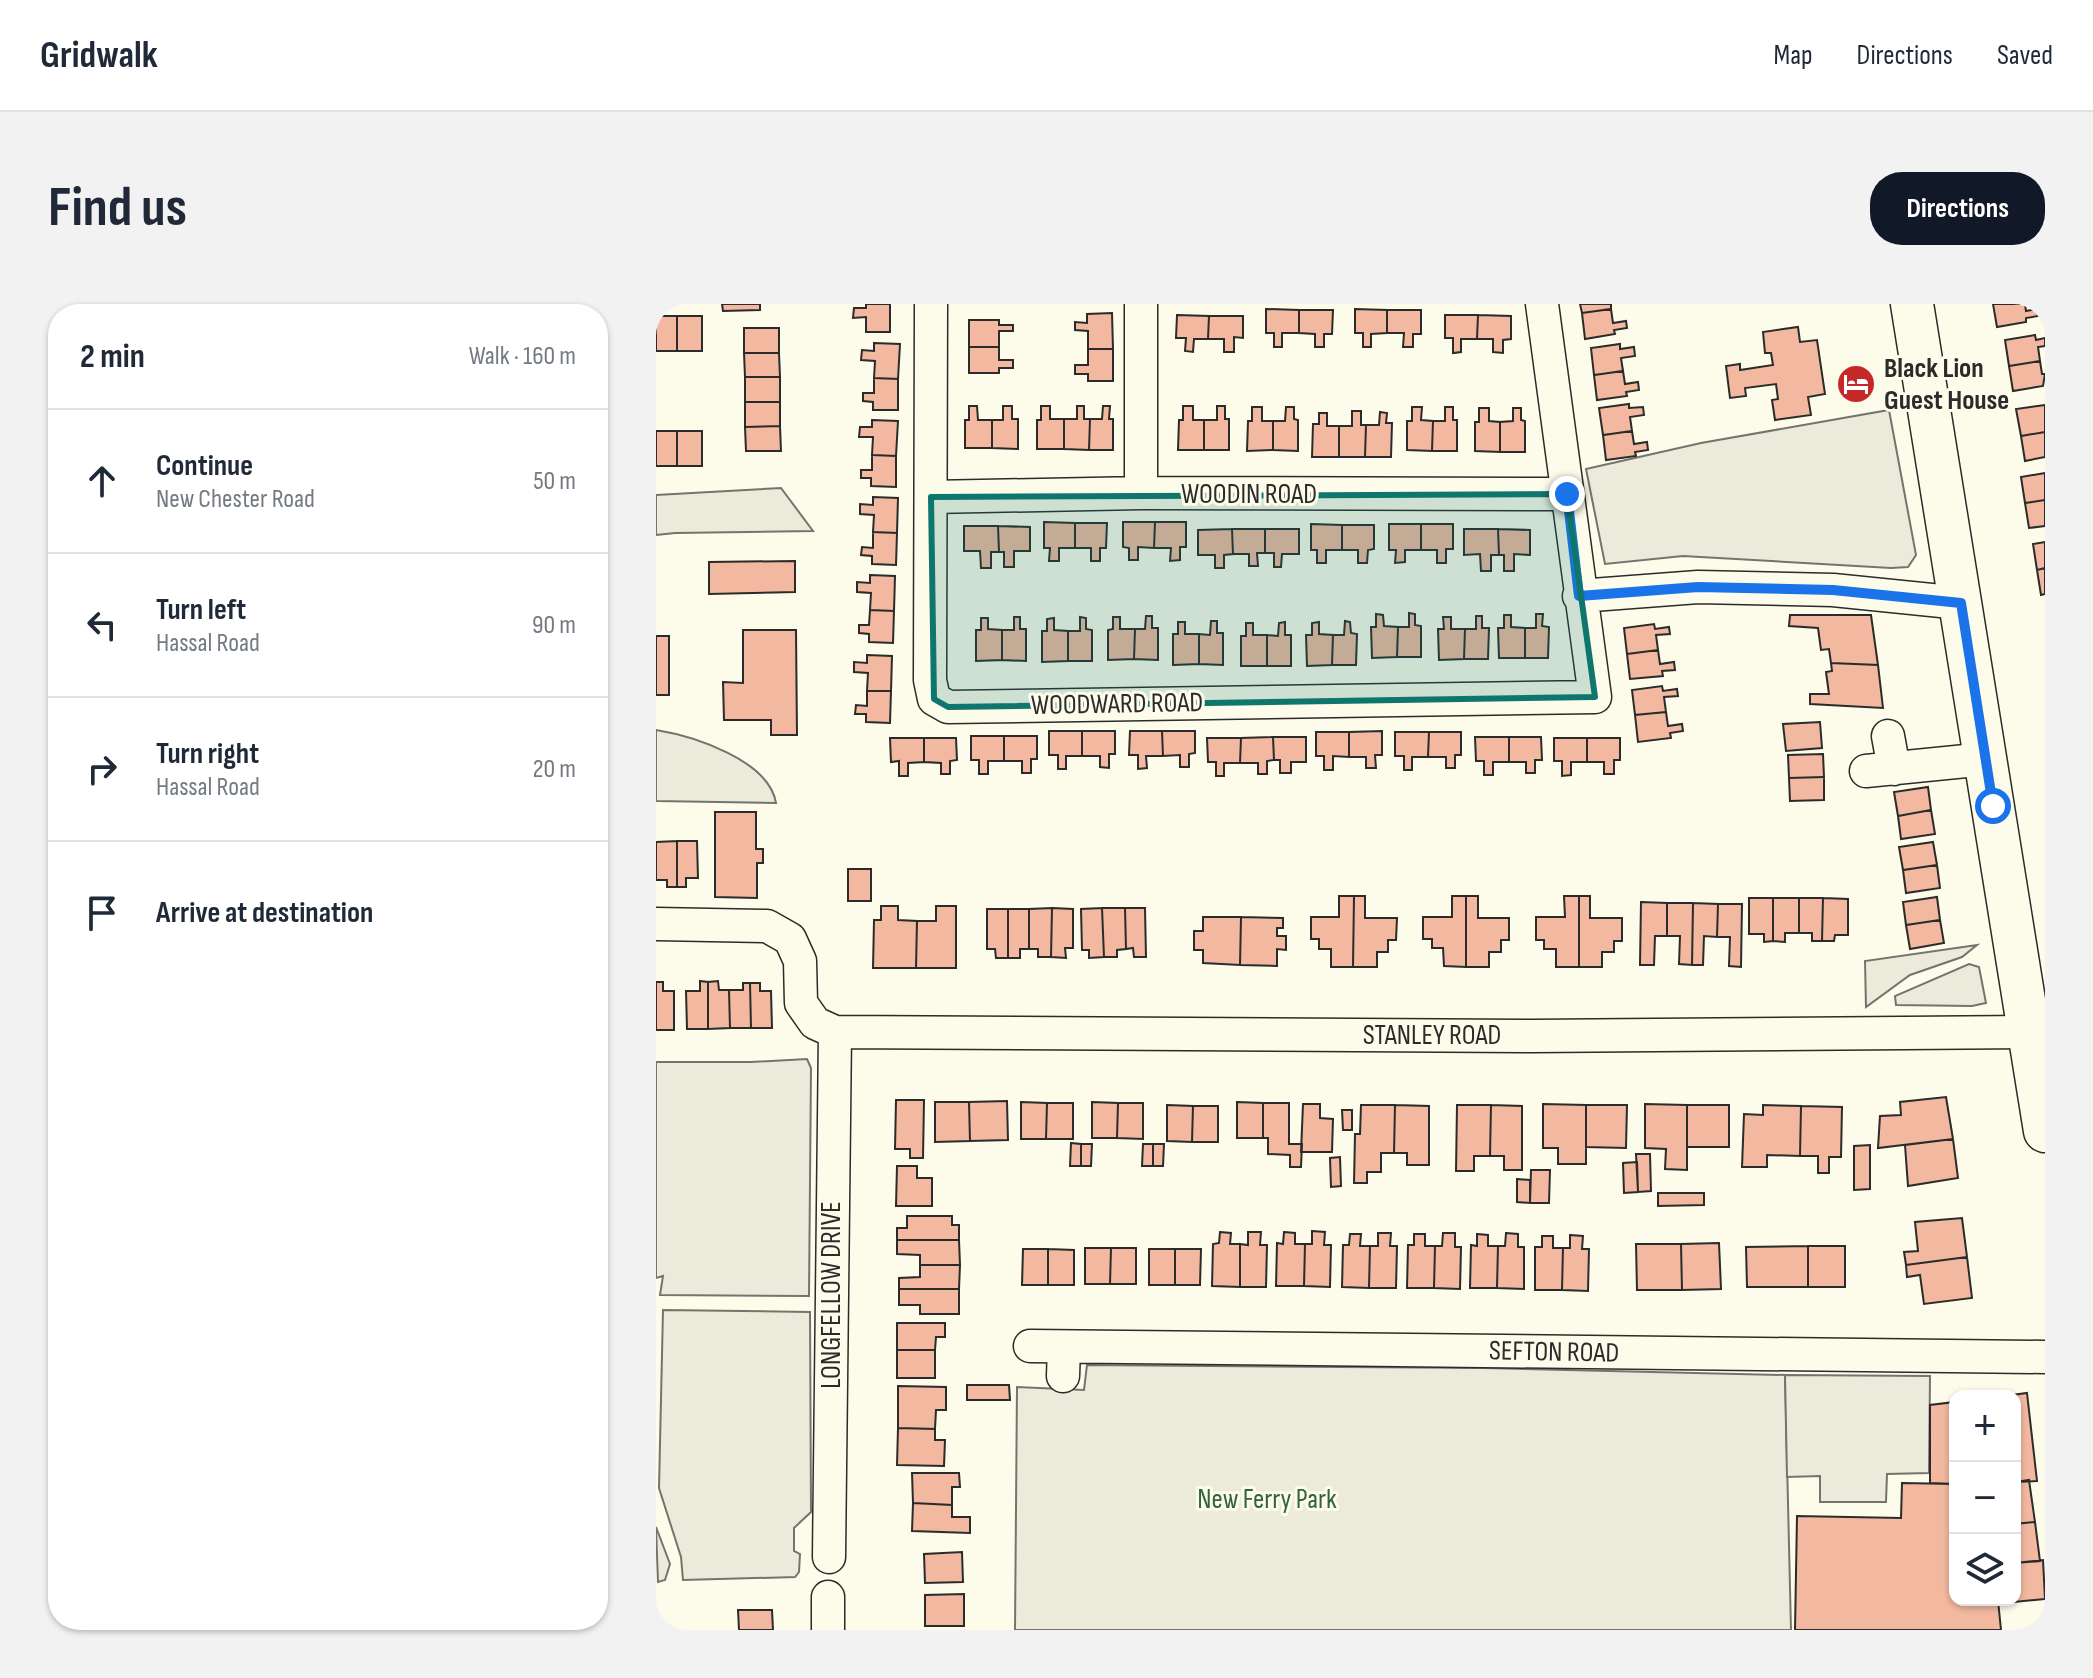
<!DOCTYPE html>
<html lang="en">
<head>
<meta charset="utf-8">
<style>
	:root { --surface:#fff; --page:#f2f2f3; --text:#1f2937; --muted:#747a83; --line:#e0e1e3; --accent:#111827 }
	body { margin:0; font-family:"Sofia Sans Condensed",sans-serif; background:var(--page); color:var(--text) }
	.controls { position:absolute; right:24px; bottom:24px; display:grid; overflow:hidden; border-radius:16px; box-shadow:0 2px 6px #0004 }
	.controls button { width:72px; height:72px; display:grid; place-items:center; padding:0; border:0; border-bottom:2px solid var(--line); background:var(--surface); color:var(--text); font:40px sans-serif }
	.stop { position:absolute; width:24px; height:24px; margin:-18px; border:6px solid #1a73e8; border-radius:50%; background:#fff }
	.stop.end { background:#1a73e8; border-color:#fff; box-shadow:0 2px 8px #0008 }
	.list { margin:0; padding:0; list-style:none }
	h2 { display:flex; justify-content:space-between; align-items:center; height:104px; margin:0; padding:0 32px; font-size:34px }
	h2 small { font-size:26px; font-weight:400; color:var(--muted) }
	.list li { display:grid; grid-template-columns:52px 1fr auto; gap:24px; align-items:center; box-sizing:border-box; height:144px; padding:0 32px; border-top:2px solid var(--line) }
	.list b { display:block; font-size:30px; white-space:nowrap }
	.list p { margin:0; font-size:26px; white-space:nowrap; color:var(--muted) }
	.list em { font-size:26px; font-style:normal; color:var(--muted) }
	.icon { flex:none; width:44px; height:44px; fill:none; stroke:currentColor; stroke-width:2; stroke-linecap:round; stroke-linejoin:round }
	.map { position:relative; flex:none; width:1389px; height:1326px; overflow:hidden; border-radius:32px }
	header { display:flex; align-items:center; gap:48px; box-sizing:border-box; height:112px; padding:0 40px; background:var(--surface); border-bottom:2px solid var(--line) }
	header strong { font-size:38px }
	nav { display:flex; gap:44px; margin-inline-start:auto; font-size:28px }
	.intro { display:flex; align-items:center; justify-content:space-between; box-sizing:border-box; height:192px; padding:0 48px }
	h1 { margin:0; font-size:56px }
	.button { padding:20px 36px; border-radius:32px; background:var(--accent); color:#fff; font-size:28px; font-weight:700 }
	main { display:flex; gap:48px; padding:0 48px }
	aside { flex:1; background:var(--surface); border-radius:32px; box-shadow:0 2px 6px #0004 }
	.map>svg:first-child { display:block }
	.green { fill:#ecebdb; stroke:#74746e; stroke-width:2 }
	.parking { fill:#eceadb; stroke:#74746e; stroke-width:2 }
	.building { fill:#f2b8a0; stroke:#2b2b2b; stroke-width:2 }
	.lines { fill:none; stroke-linecap:round; stroke-linejoin:round }
	.minor-casing { stroke:#2b2b2b; stroke-width:35 }
	.major-casing { stroke:#2b2b2b; stroke-width:45 }
	.minor { stroke:#fdfbea; stroke-width:32 }
	.major { stroke:#fdfbea; stroke-width:42 }
	.route { stroke:#1a73e8; stroke-width:10 }
	.marked { fill:#0f766e; fill-opacity:0.2; stroke:#0f766e; stroke-width:6; stroke-linejoin:round }
	.labels { text-anchor:middle; dominant-baseline:central; stroke-width:6; stroke-linejoin:round; paint-order:stroke }
	.poi-label { font-size:28px; font-weight:bold; fill:#2b2b2b; stroke:#fdfbea; text-anchor:start }
	.street-label { font-size:28px; fill:#2b2b2b; stroke:#fdfbea }
	.park-label { font-size:28px; fill:#34623c; stroke:#fdfbea }
</style>
</head>
<body>
<header>
<strong>Gridwalk</strong>
<nav><a>Map</a><a>Directions</a><a>Saved</a></nav>
</header>
<div class="intro"><h1>Find us</h1><a class="button">Directions</a></div>
<main>
<aside>
<h2>2 min<small>Walk · 160 m</small></h2>
<ul class="list">
<li><svg class="icon" aria-label="ahead" viewBox="0 0 24 24"><path d="M12 20V5M6 11l6-6 6 6"/></svg><div><b>Continue</b><p>New Chester Road</p></div><em>50 m</em></li>
<li><svg class="icon" aria-label="left" viewBox="0 0 24 24"><path d="M17 20v-9H6M10 6l-5 5 5 5"/></svg><div><b>Turn left</b><p>Hassal Road</p></div><em>90 m</em></li>
<li><svg class="icon" aria-label="right" viewBox="0 0 24 24"><path d="M7 20v-9h11M14 6l5 5-5 5"/></svg><div><b>Turn right</b><p>Hassal Road</p></div><em>20 m</em></li>
<li><svg class="icon" aria-label="arrive" viewBox="0 0 24 24"><path d="M6 21V4h12l-3 4 3 4H6"/></svg><div><b>Arrive at destination</b></div></li>
</ul>
</aside>
<div class="map">
<svg width="1389" height="1326" viewBox="0 0 1389 1326">
	<rect width="100%" height="100%" fill="#fdfbea"/>
	<path class="green" d="M1233,106L1260,251L1252,263L1235,264L1027,252L949,260L930,165L1045,139Z
		M125,184L157,227L19,229L0,231V191Z
		M0,426C37,432 113,456 120,499L0,497Z
		M1321,641L1306,653L1254,671L1210,703L1209,657Z
		M1313,660L1323,663L1330,699L1316,702L1240,701L1239,692Z
		M151,755L155,764L153,992L4,991L7,972L0,974V758H95Z
		M7,1006L154,1008L155,1208L138,1224V1247L144,1250L143,1268L139,1273L27,1276L25,1253L3,1184Z
		M431,1061L829,1064L1129,1071L1135,1326H359L361,1083L428,1086Z
		M0,1223L14,1260L9,1276L2,1278Z"/>
	<path class="parking" d="M1129,1071L1274,1072L1273,1169L1231,1170L1230,1198H1164V1172L1131,1173Z"/>
	<path class="building" d="M66,0H104V6L67,7Z
		M210,0H234V28H210V13L197,14L198,4H210Z
		M924,0H955V5L926,9Z
		M1337,0H1369L1370,7L1381,5L1382,12L1370,14V18L1341,23Z
		M610,5L643,6V29H626V43H618V29H610Z
		M699,5L731,6V29L715,30V43H707V29H699Z
		M955,5L957,19L970,17L971,24L958,26L959,30L929,35L926,9Z
		M643,6H677L676,30H668V43H659V30L643,29Z
		M731,6H765V30H757V43H747L748,29H731Z
		M456,9L457,45H432V27L419,26V18L431,19V10Z
		M521,11L553,12L552,35H538L537,48L529,47L530,34H520Z
		M789,11H822L821,35H805V48L797,49V34H789Z
		M822,11L855,12V35L847,36V49L837,48V35H821Z
		M0,12H21V47H0Z
		M21,12H46V47H21Z
		M553,12H587V34L578,33V48H568V35H552Z
		M313,16H343V21H357V27H343V43H313Z
		M1142,23L1144,38L1161,36L1169,90L1152,93L1155,111L1119,116L1116,96L1122,95L1120,80L1089,84L1090,92L1074,94L1070,62L1084,60V66L1117,61L1115,49H1109L1107,28Z
		M88,24H123V49H88Z
		M1379,31L1380,36L1389,34V42L1382,43L1384,57L1353,62L1349,36Z
		M218,39L244,40L242,75L218,74L219,57L205,56L206,46L218,47Z
		M964,40V45L978,43L979,52L965,54L967,67L938,71L935,44Z
		M313,43H343V56H357V64H343V69H313Z
		M432,45H457V77H432V70H419V61H432Z
		M88,49H123L124,73H89Z
		M1384,57L1386,70H1389L1387,82L1357,87L1353,62Z
		M967,67L969,80L982,78L983,86L970,88L971,92L941,96L938,71Z
		M89,73H124V98H89Z
		M218,74L242,75V106H217V98L207,97V89H218Z
		M89,98H124V122L89,123Z
		M973,100V104L987,103L988,111L974,113L976,127L947,131L943,104Z
		M1389,101V128L1365,132L1360,105Z
		M313,102H321L322,116H336V144H309V116H313Z
		M347,102H356V115H362V145L336,144V116H347Z
		M385,102H394V115H408V145H381V116H385Z
		M421,102H428V115H434L433,146L408,145V115H421Z
		M447,102H454L453,115H457V146H433L434,115H446Z
		M527,102H537V116H548V146H522L523,116H527Z
		M561,102H569V115H573V146H548V116H561Z
		M596,103H606V117H617V146L591,147L592,117H596Z
		M630,103H638V115L642,116V147L617,146V117H629Z
		M756,103H766L765,116L777,117L776,147L751,146V117H756Z
		M789,103H797V116H801V147H776L777,117H789Z
		M823,104H833V117L844,118V148L819,147V118H823Z
		M857,104H865V116L869,117V148H844V118L857,117Z
		M696,107H705V121H710L709,153H683V122H696Z
		M724,108L731,109L730,119H736L735,153H709L710,121H723Z
		M663,109H671V122H683V153H656L657,120H663Z
		M216,116L242,117L240,152L216,151L217,133H203L204,123H216Z
		M124,122L125,147H90L89,123Z
		M0,127H21V162H0Z
		M21,127H46V162H21Z
		M976,127L978,140L991,138L992,146L979,148L980,152L950,156L947,131Z
		M1389,128V153L1369,157L1365,132Z
		M216,151L240,152V183L215,182V174H205V166H216Z
		M1389,169V196L1369,199L1365,173Z
		M217,193L242,194L241,229L217,228L218,211L204,210V200L217,201Z
		M1389,196V222L1373,224L1369,199Z
		M388,218L419,219V244H403V257H393L394,244H388Z
		M467,218H499L498,244L482,243V256H473V244L467,243Z
		M499,218H530V243H524V256L514,257L515,244H498Z
		M419,219H451L450,244H444V257H435V244H419Z
		M655,220L686,221V246H670V259H661V246H655Z
		M733,220H765V246H749V258L739,259L740,246H733Z
		M765,220H797V245H790V259H781V246H765Z
		M686,221H718V245L712,246L711,259H702V246H686Z
		M308,222H342L343,248H335V264H325L324,247H308Z
		M342,222L374,223V247H358V263H348V248H343Z
		M576,225L577,250L568,251V264H559V251H542V226Z
		M576,225H609V249H601L602,262H593V250H577Z
		M609,225H643V250H626L625,263H618V249H609Z
		M808,225H842L843,251H835V267H825L824,250L808,251Z
		M842,225L874,226V251L858,250V267H848V251H843Z
		M217,228L241,229L240,261L216,260V252L205,251L206,243L217,244Z
		M1389,238V264L1381,266L1377,240Z
		M139,257V288L53,290V258Z
		M1389,264V290L1385,291L1381,266Z
		M214,271L239,272L238,307L214,306L215,289L201,288V278L214,279Z
		M214,306L238,307L237,339L213,338V330L203,329V321H213Z
		M753,309L759,310V321L765,322V353H741L742,323H753Z
		M720,310L727,311L728,322L742,323L741,353L716,354L715,323H720Z
		M880,310H887L886,322L893,323L892,354H869V324H880Z
		M848,311H855V323L869,324V354H843L842,324H848Z
		M1134,311H1215L1222,361L1175,359L1173,345L1165,346L1162,324L1133,322Z
		M490,312H496V324H502V356L478,355L479,325H489Z
		M820,312H826V324H833L832,355H808L809,325H820Z
		M358,313H364V325H370V357L346,356V326H358Z
		M424,313L430,314V325L436,326V357H412V327H424Z
		M457,313H464V325H479L478,355L452,356V326L457,325Z
		M787,313H795V325H809L808,355L783,356L782,325H788Z
		M325,314H332V325L346,326V356L320,357V326H325Z
		M398,314V326L412,327V357L386,358V327H391V315Z
		M555,317H561V329H567V361L543,360V330L554,331Z
		M689,317L694,318L695,329L701,330L700,361H676L677,331H688Z
		M522,318H529V330H543V360L517,361V330H522Z
		M629,318V331H635V362H611V331L622,332L623,319Z
		M663,318V330L677,331L676,361L651,362L650,331H656V319Z
		M590,319H597V331H611V362H585V332H590Z
		M998,320L999,325L1013,323L1014,330L1000,331L1002,346L971,350L968,324Z
		M87,326H140L141,431H115V416H68L67,378L87,379Z
		M0,332H13V391H0Z
		M1002,346L1004,360L1018,358L1019,366L1006,367L1007,372L974,375L971,350Z
		M211,351L236,352L235,387H211L212,369L198,368V358L211,359Z
		M1175,359L1222,361L1227,404L1154,400V390H1173L1170,368L1176,367Z
		M1006,382L1007,387L1021,385L1022,392L1008,393L1010,408L979,411L976,386Z
		M211,387H235L234,419L210,418V410H199L200,401L211,402Z
		M1010,408L1012,422L1026,420L1027,427L1014,429L1015,434L982,438L979,411Z
		M1164,418L1166,444L1130,447L1127,420Z
		M393,427H426V452H410V465H402V451H393Z
		M426,427H459V450H453V464L444,463V452H426Z
		M474,427H506L507,452H490L491,464L482,465V451H473Z
		M506,427H539V449L533,450V463H524V451L507,452Z
		M726,427V451H719L720,464H710V453H693V428Z
		M660,428H693V453L677,452V466H668V452H660Z
		M739,428H773L772,453H756V466H748V452H739Z
		M773,428H805V451H799V464H790V453H772Z
		M315,432H348V457H332V470H323V456H315Z
		M348,432H381V455H375V469H366V457H348Z
		M617,433L618,456L611,457V470H602V459H584L585,434Z
		M617,433H650V458H635V469H624V456H618Z
		M819,433H853V458H837V471H828V457H820Z
		M853,433H885L886,456H879V469H870V458H853Z
		M234,434H268V458L252,459V472H243V457L235,458Z
		M268,434H300L301,456L294,457V470H285V459L268,458Z
		M551,434H585L584,459H568V472H560V458H552Z
		M898,434H931V458H915V471L906,472V457H898Z
		M931,434H964V456H958V470H948V458H931Z
		M1167,450L1168,473L1133,474L1132,451Z
		M1168,473V496L1134,497L1133,474Z
		M1272,483L1275,506L1242,512L1238,488Z
		M1275,506L1279,530L1245,535L1242,512Z
		M59,508H100V545H107V559H101V594L59,593Z
		M21,537H41L42,574H30V583H21Z
		M21,537V583H11V576H0V538Z
		M1277,538L1281,561L1247,566L1243,543Z
		M1281,561L1284,584L1250,589L1247,566Z
		M192,565H215V597H192Z
		M683,592H698L697,663H675V645H663V635H655V613H683Z
		M698,592H709V614H741L740,636H732V648H721V663H697Z
		M796,592H810V663L788,662L787,644H776V635H767V613H796Z
		M810,592H822V614H853V636H845V648H833V663H810Z
		M908,592H923V663H900V645H888V636H880V613H909Z
		M923,592H934V614H966V637H958V648H946V663H923Z
		M1281,593L1284,616L1250,621L1247,598Z
		M1093,594H1117V637L1108,638V630H1093Z
		M1117,594H1143V629H1129V638L1117,637Z
		M1143,594H1167L1166,637H1156V629H1143Z
		M1167,594L1192,595V631H1179L1178,637H1166Z
		M985,598L1011,599V632H999L998,661H984Z
		M1011,599H1037L1036,661L1023,660L1024,632H1011Z
		M1037,599L1062,600L1061,633L1048,632L1047,661H1036Z
		M1062,600H1086L1085,663L1073,662L1074,633H1061Z
		M225,602H242V616L261,617L260,664H217L218,616H225Z
		M280,602H300V664H260L261,617H280Z
		M396,604L417,605V644H409L410,654L395,653Z
		M396,604L395,653H382V645H373V605Z
		M446,604H469L470,645L461,646V653H448Z
		M446,604L448,653L433,654V646H426L425,605Z
		M469,604H489L490,653H478L477,644L470,645Z
		M331,605H352V654H340L339,645H331Z
		M352,605H373V645H364V654H352Z
		M547,613H585L584,661L547,659V646H538V627H547Z
		M585,613L627,614V624H621V632H630V646L621,645V662L584,661Z
		M1284,616L1288,639L1254,645L1250,621Z
		M44,677L52,678V725H31L30,687H44Z
		M62,677L63,686H73L74,724L52,725V678Z
		M0,678H7V687H18V726H0Z
		M87,679H94L95,724H74L73,686H87Z
		M94,679H104V687H115L116,724H95Z
		M1290,793L1297,835L1222,844L1224,812L1245,811L1244,798Z
		M240,796H268L267,854H254V845H239Z
		M351,797L352,836L314,837L313,798Z
		M279,798H313L314,837L279,838Z
		M365,798L391,799L390,835H365Z
		M436,798L462,799L461,834H436Z
		M581,798L607,799V834H581Z
		M391,799H417V835H390Z
		M462,799H487V835L461,834Z
		M607,799H633V840H646L645,863H634V851L612,850V834H607Z
		M647,800H664V814L677,815L676,848H645Z
		M887,800L930,801V860H902V844H887Z
		M989,800L1031,801V866L1009,865L1010,845L989,844Z
		M511,801L537,802L536,838L511,837Z
		M705,801H739L738,849H725V868H711V879H698L699,830H704Z
		M739,801L773,802V861H751V849H738Z
		M801,801H835L834,852H818V867H800Z
		M835,801L866,802V866H848V852H834Z
		M930,801H971L970,844L930,843Z
		M1031,801H1073V843H1031Z
		M1107,801L1145,802L1144,852L1111,851V863H1086L1088,810L1107,811Z
		M537,802H562V838H536Z
		M1145,802L1186,803L1185,853H1173V869H1162V852H1144Z
		M686,806H696V826H687Z
		M1297,835L1302,874L1252,882L1249,841Z
		M415,839L425,840V862H414Z
		M425,840H436L435,862H425Z
		M487,840H497V862H486Z
		M497,840H508L507,862H497Z
		M1214,841V885L1198,886V842Z
		M980,850H994L995,887L982,888Z
		M684,853L685,882L675,883L674,854Z
		M981,858L982,888L968,889L967,859Z
		M241,862H261V874H276V902H240Z
		M875,866H894L893,899H874Z
		M861,875L874,876V899L861,898Z
		M1002,889H1048V901L1002,902Z
		M251,912H296V921H303V936H241V924H251Z
		M1306,914L1311,953L1250,961L1248,948L1262,947L1259,918Z
		M656,927L669,928L668,941H675L674,983L648,982L649,940H656Z
		M564,928L575,929L574,940H584V983L556,982L557,940L563,939Z
		M592,928H605L604,941H611L610,983H584V940L592,941Z
		M628,928L639,929V940H649L648,982H620L621,939L627,940Z
		M722,929H735L734,942H741L740,984H713L714,942H722Z
		M787,929H799V943H805L804,985L778,984L779,942H786Z
		M850,929L862,930V943H868V985L841,984L842,942H849Z
		M694,930H705L704,942H714L713,984L686,983L687,941H693Z
		M758,930H769V942H779L778,984H751L752,941H758Z
		M821,930L832,931V942H842L841,984H814L815,941L821,942Z
		M914,931L927,932L926,945H933L932,987L906,986L907,944H914Z
		M886,932H897V944H907L906,986H879V943H886Z
		M241,936H303L304,961H264V951L241,950Z
		M1063,939L1065,985L1026,986L1025,940Z
		M980,940H1025L1026,986H981Z
		M1152,942H1189V983H1152Z
		M1152,942V983H1091L1090,943Z
		M429,944H455L454,980H429Z
		M455,944H480V980H454Z
		M367,945H392V981H366Z
		M392,945L418,946V981H392Z
		M493,945H519V981H493Z
		M519,945H545L544,981H519Z
		M1311,953L1316,994L1268,1000L1264,971L1251,973L1250,961Z
		M264,961H304L303,985H243V974L264,973Z
		M243,985H303V1010H264V1001H243Z
		M241,1019H289V1033H280L279,1046H241Z
		M241,1046H279V1074H241Z
		M311,1081H353L354,1096H311Z
		M242,1082L290,1083V1106H280L279,1125L242,1124Z
		M1371,1089L1381,1177L1359,1178V1092H1349Z
		M1299,1098V1180L1274,1179V1101Z
		M242,1124L279,1125V1136H289L288,1162L241,1161Z
		M256,1169H303L304,1183H296V1201L257,1199Z
		M1373,1176L1379,1218L1359,1220V1178Z
		M1246,1179L1299,1180V1296H1342L1345,1326H1139L1141,1212L1245,1214Z
		M257,1199L296,1201V1213H314V1229L256,1227Z
		M1379,1218L1384,1257L1359,1259V1220Z
		M306,1248L307,1278L269,1279L268,1250Z
		M1387,1256L1389,1295L1348,1299V1296H1359V1259Z
		M308,1290V1322H269V1291Z
		M82,1306H116L117,1326H83Z"/>
	<g class="lines">
		<defs>
			<path id="minor" d="M275,0L274,376L278,395L292,403L939,393L886,0
				M485,189V0
				M275,193L485,189L911,190
				M923,292L1042,283L1177,286L1305,299
				M1232,432L1238,465
				M1210,467L1330,455
				M0,620L111,622L134,635L144,657L145,699L159,719L179,728L876,732L1373,728
				M374,1042L1389,1053
				M407,1072L408,1043
				M173,1253L179,728
				M172,1326V1293"/>
			<path id="major" d="M1256,0L1389,827"/>
		</defs>
		<use href="#minor" class="minor-casing"/>
		<use href="#major" class="major-casing"/>
		<use href="#minor" class="minor"/>
		<use href="#major" class="major"/>
	</g>
	<g class="lines">
		<path class="route" d="M911,190L923,292L1042,283L1177,286L1305,299L1337,502"/>
	</g>
	<path class="marked" d="M911,190L939,393L292,403L278,395L275,193Z"/>
	<defs>
		<symbol id="hotel-disc" viewBox="-11 -11 22 22"><circle r="9.5" fill="#c62828" stroke="#fdfbea"/><path d="M-6-4.5h1.5V1H6V5H4.5V3h-9V5H-6ZM-4 0a1.8 1.8 0 1 1 3.6 0ZM.5 0V-2.5h3Q6-2.5 6 0Z" fill="#fff"/></symbol>
	</defs>
	<g fill-rule="evenodd">
		<use href="#hotel-disc" x="1178" y="58" width="44" height="44"/>
	</g>
	<g class="labels">
		<g class="poi-label">
			<text x="1228" y="64">Black Lion<tspan x="1228" dy="32">Guest House</tspan></text>
		</g>
		<g class="street-label">
			<text x="593" y="190">WOODIN ROAD</text>
			<text transform="translate(461 400) rotate(-1)">WOODWARD ROAD</text>
			<text x="776" y="731">STANLEY ROAD</text>
			<text transform="translate(175 991) rotate(-90)">LONGFELLOW DRIVE</text>
			<text transform="translate(898 1048) rotate(1)">SEFTON ROAD</text>
		</g>
		<g class="park-label">
			<text x="611" y="1195">New Ferry Park</text>
		</g>
	</g>
</svg>
<div class="controls">
<button>+</button>
<button>−</button>
<button><svg class="icon" aria-label="layers" viewBox="0 0 24 24"><path d="M12 4l9 5-9 5-9-5zM3 14l9 5 9-5"/></svg></button>
</div>
<div class="stop" style="left:1337px;top:502px"></div>
<div class="stop end" style="left:911px;top:190px"></div>
</div>
</main>
</body>
</html>
